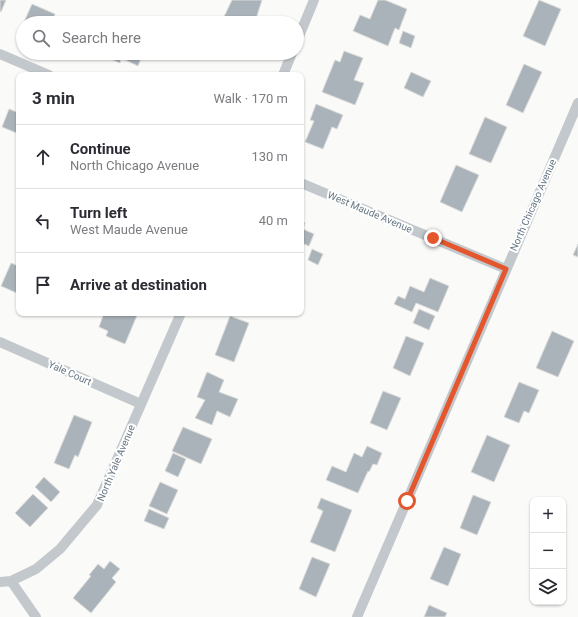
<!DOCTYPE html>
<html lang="en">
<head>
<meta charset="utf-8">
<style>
	:root { --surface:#fff; --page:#f2f2f3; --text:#2b2b33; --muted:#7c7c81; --line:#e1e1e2 }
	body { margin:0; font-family:Roboto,sans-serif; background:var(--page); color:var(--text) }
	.controls { position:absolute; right:12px; bottom:12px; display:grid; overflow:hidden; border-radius:8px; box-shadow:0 1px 3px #0004 }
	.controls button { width:36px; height:36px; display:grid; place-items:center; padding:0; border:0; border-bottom:1px solid var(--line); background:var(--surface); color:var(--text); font:20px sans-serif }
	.stop { position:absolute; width:12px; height:12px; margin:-9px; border:3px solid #e4572e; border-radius:50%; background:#fff }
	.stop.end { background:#e4572e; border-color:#fff; box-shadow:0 1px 4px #0008 }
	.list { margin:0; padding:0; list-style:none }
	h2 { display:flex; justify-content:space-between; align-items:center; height:52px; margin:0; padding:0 16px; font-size:17px }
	h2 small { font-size:13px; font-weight:400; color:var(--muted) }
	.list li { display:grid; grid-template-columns:26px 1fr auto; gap:12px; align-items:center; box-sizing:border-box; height:64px; padding:0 16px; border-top:1px solid var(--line) }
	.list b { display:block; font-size:15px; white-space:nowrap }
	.list p { margin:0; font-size:13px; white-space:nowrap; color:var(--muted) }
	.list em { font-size:13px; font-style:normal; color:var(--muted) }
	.icon { flex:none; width:22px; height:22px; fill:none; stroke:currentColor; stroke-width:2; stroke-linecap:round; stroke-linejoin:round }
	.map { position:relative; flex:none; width:578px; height:617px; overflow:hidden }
	.search { position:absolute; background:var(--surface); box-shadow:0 1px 3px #0004; left:16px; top:16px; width:288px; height:44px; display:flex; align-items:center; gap:10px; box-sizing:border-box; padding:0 14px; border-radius:22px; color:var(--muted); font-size:15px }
	.panel { position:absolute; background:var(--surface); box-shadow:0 1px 3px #0004; left:16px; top:72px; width:288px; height:244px; border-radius:8px }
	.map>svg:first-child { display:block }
	.building { fill:#aab3b9; stroke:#dcdcda }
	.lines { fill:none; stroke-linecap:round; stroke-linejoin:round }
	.minor { stroke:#c3c8cc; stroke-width:10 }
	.route { stroke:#e4572e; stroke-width:5 }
	.labels { text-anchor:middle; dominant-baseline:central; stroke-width:4; stroke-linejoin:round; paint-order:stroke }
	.street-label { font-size:10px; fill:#657683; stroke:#fff }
</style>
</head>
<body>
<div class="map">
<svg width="578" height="617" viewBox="0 0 578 617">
	<rect width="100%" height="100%" fill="#fafaf8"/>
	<path class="building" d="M0,0H6L1,12L0,11Z
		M232,0H262L256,19L260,21L259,23H221Z
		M378,0H385L407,9L399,30L395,28L388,46L353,31L360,15L370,19Z
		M539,0L561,9L545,46L523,36Z
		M32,4L55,14L51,23L24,22Z
		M403,31L415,36L411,48L399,43Z
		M344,51L363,58L354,80L364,83L355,105L322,92L335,60L340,62Z
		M96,53H143L138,66L121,58L120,63Z
		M524,64L542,72L523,113L506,105Z
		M411,72L431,81L423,97L404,88Z
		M316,104L343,115L337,129L332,127L323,149L305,142L314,121L310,120Z
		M9,109L19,113V134L2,127Z
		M485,117L507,127L491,163L469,154Z
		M456,165L479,175L462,212L440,202Z
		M301,221L305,223L303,229L314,234L309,246L304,244L301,251Z
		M578,244V257L573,255Z
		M312,249L323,254L318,265L308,260Z
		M11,263L18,266L19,265V294L1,286Z
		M430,278L449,286L438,312L416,303L412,312L394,304L398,296L405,299L410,286L424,292Z
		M419,309L435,316L429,330L413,323Z
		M104,313H138L125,344L106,336L108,331L99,327Z
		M230,316L249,323L234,362L215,355Z
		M552,331L574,341L558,377L536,368Z
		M406,336L424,343L410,376L393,368Z
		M207,372L224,380L219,392L238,399L230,417L217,411L212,425L195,418L205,400L197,397Z
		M519,382L539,390L529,413L524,411L519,423L504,417Z
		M383,391L401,398L387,430L370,423Z
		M74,415L92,422L78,457L75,455L69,469L54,463Z
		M183,427L212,439L201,464L172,451Z
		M487,435L510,445L494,482L471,472Z
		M367,446L382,453L377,465L373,464L369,472L368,471L358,493L326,480L332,466L346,472L354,453L362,457Z
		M173,453L186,459L178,477L165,471Z
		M44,477L60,492L51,502L35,487Z
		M160,482L178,490L167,514L149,506Z
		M33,494L48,508L30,527L15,513Z
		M473,495L491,502L477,535L460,528Z
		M321,498L352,510L335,552L310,542L323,511L317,508Z
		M149,509L169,518L164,529L144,521Z
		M444,547L461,554L448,586L430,579Z
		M312,557L330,564L316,597L299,589Z
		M110,561L120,569L112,578L116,582L91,613L73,598L91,576L89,575L98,564L104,569Z
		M429,605L447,613L445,617H424Z"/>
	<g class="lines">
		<path class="minor" d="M297,41L314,0
			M0,54L49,75
			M283,75L292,53
			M301,183L506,269
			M0,342L141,404
			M11,581L36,617
			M0,582L11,581L36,569L60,549L97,505L181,313
			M357,617L578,103"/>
	</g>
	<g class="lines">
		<path class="route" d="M407,501L506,269L433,238"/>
	</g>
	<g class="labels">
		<g class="street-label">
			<text transform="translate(533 205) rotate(-66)">North Chicago Avenue</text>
			<text transform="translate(370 212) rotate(23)">West Maude Avenue</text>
			<text transform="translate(70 373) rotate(24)">Yale Court</text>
			<text transform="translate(116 463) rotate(-67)">North Yale Avenue</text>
		</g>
	</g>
</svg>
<div class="controls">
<button>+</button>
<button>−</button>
<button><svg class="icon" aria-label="layers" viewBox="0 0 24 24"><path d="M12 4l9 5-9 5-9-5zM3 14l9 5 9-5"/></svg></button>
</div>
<div class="stop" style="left:407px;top:501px"></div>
<div class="stop end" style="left:433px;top:238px"></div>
<div class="search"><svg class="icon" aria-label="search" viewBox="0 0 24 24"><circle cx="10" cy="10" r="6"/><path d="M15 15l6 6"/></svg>Search here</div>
<section class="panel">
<h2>3 min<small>Walk · 170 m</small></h2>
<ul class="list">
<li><svg class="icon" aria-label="ahead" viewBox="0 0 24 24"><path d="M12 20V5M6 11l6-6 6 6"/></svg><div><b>Continue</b><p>North Chicago Avenue</p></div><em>130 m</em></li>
<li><svg class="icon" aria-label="left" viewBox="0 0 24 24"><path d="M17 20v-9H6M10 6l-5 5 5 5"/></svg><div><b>Turn left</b><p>West Maude Avenue</p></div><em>40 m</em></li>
<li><svg class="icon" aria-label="arrive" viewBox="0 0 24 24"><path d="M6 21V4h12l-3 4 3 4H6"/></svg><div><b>Arrive at destination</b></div></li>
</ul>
</section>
</div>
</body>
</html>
